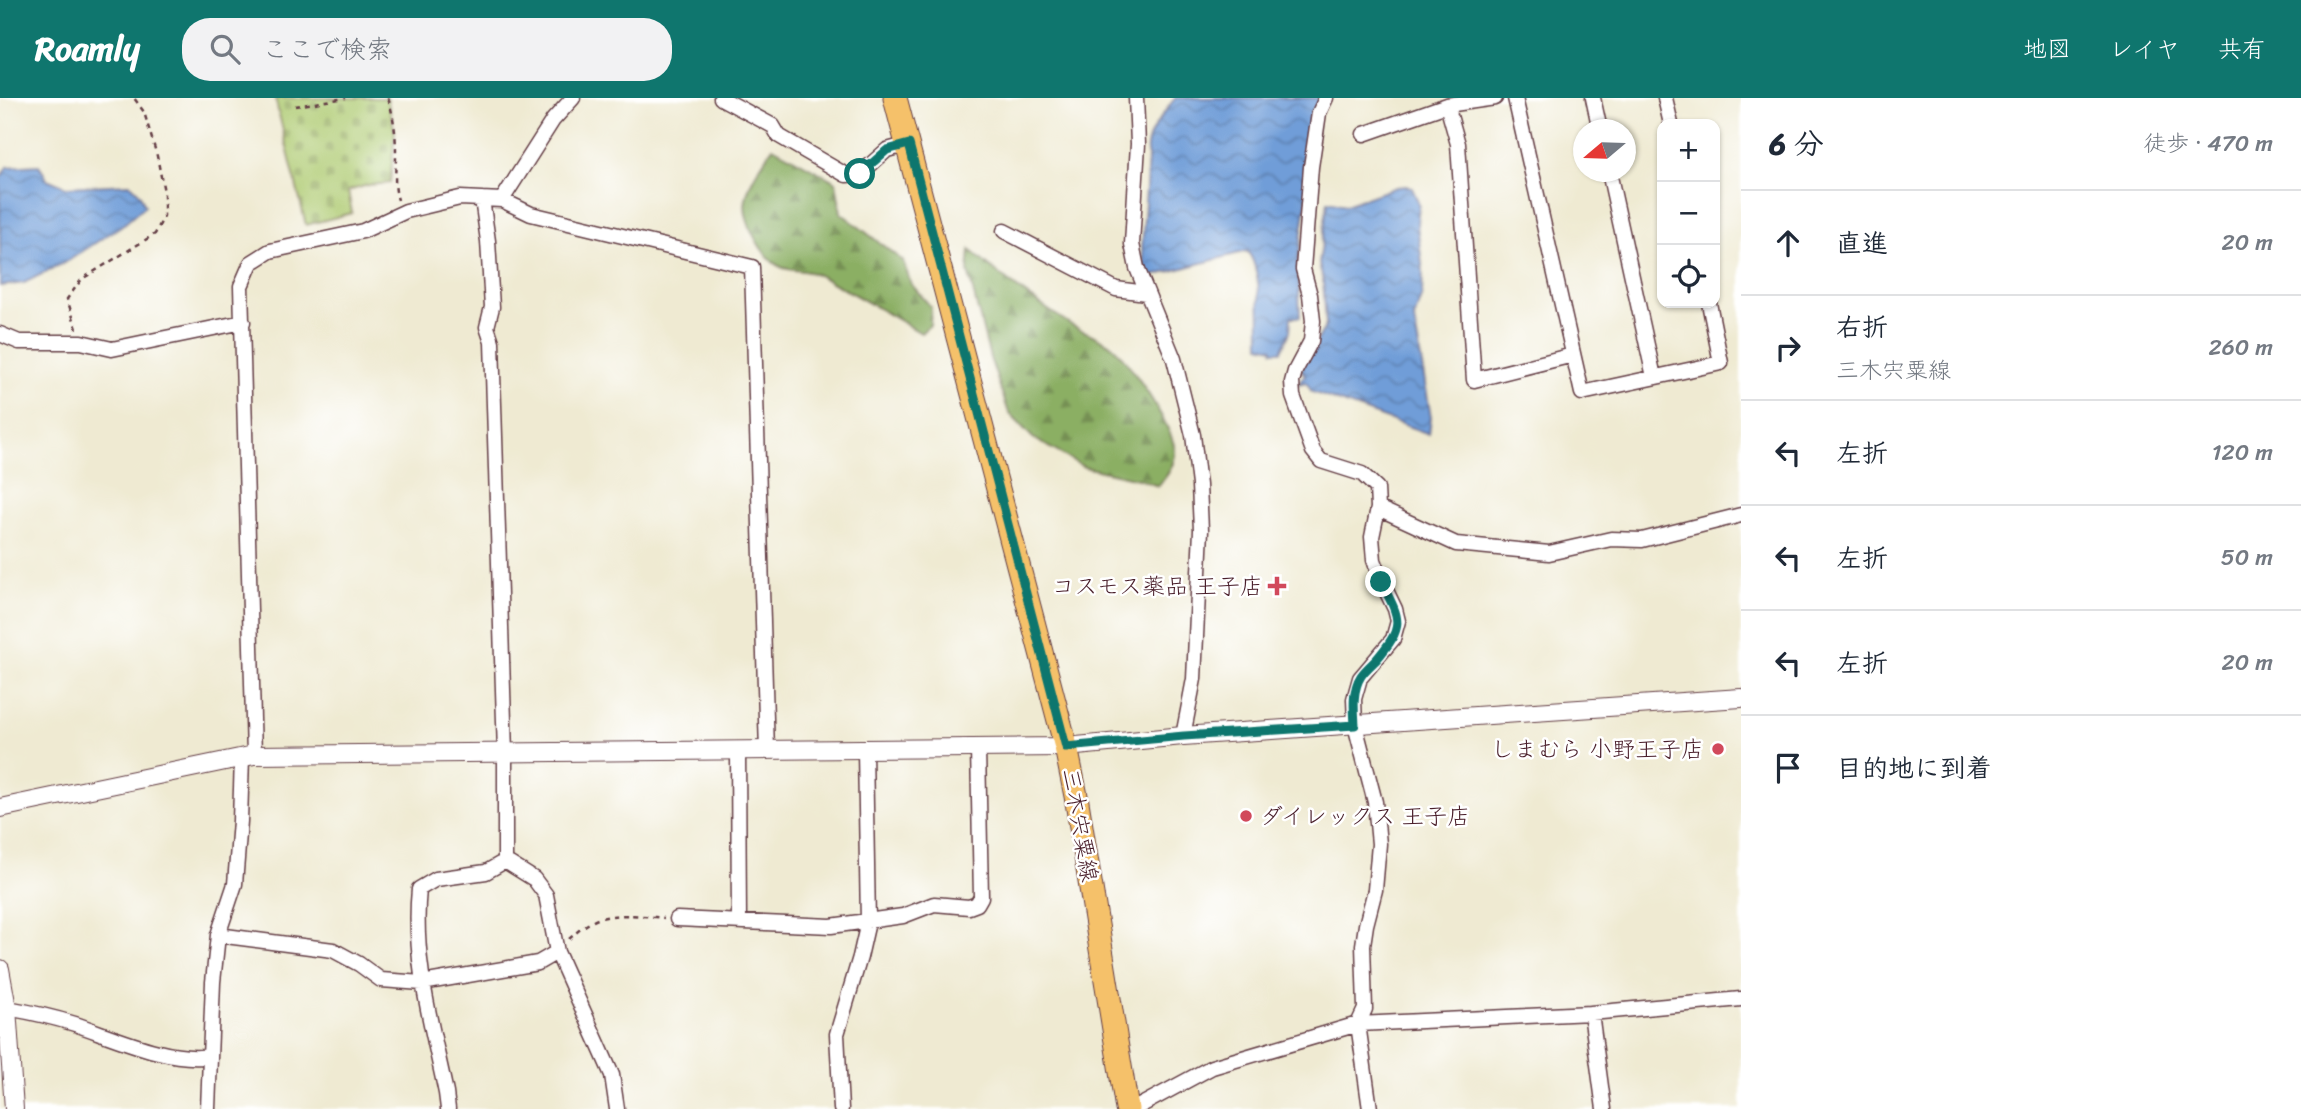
<!DOCTYPE html>
<html lang="ja">
<head>
<meta charset="utf-8">
<style>
	:root { --surface:#fff; --page:#f2f2f3; --text:#1f2937; --muted:#747a83; --line:#e0e1e3; --accent:#0f766e }
	body { margin:0; font-family:Sriracha,"Klee One",sans-serif; background:var(--page); color:var(--text) }
	.controls { position:absolute; right:21px; top:21px; display:grid; overflow:hidden; border-radius:14px; box-shadow:0 2px 5px #0004 }
	.controls button { width:63px; height:63px; display:grid; place-items:center; padding:0; border:0; border-bottom:2px solid var(--line); background:var(--surface); color:var(--text); font:35px sans-serif }
	.compass { position:absolute; left:1573px; top:21px; width:63px; height:63px; border-radius:50%; background:var(--surface); box-shadow:0 2px 5px #0004; rotate:251deg }
	.stop { position:absolute; width:21px; height:21px; margin:-16px; border:5px solid #0f766e; border-radius:50%; background:#fff }
	.stop.end { background:#0f766e; border-color:#fff; box-shadow:0 2px 7px #0008 }
	.list { margin:0; padding:0; list-style:none }
	h2 { display:flex; justify-content:space-between; align-items:center; height:91px; margin:0; padding:0 28px; font-size:30px }
	h2 small { font-size:23px; font-weight:400; color:var(--muted) }
	.list li { display:grid; grid-template-columns:46px 1fr auto; gap:21px; align-items:center; box-sizing:border-box; height:105px; padding:0 28px; border-top:2px solid var(--line) }
	.list b { display:block; font-size:26px; white-space:nowrap }
	.list p { margin:0; font-size:23px; white-space:nowrap; color:var(--muted) }
	.list em { font-size:23px; font-style:normal; color:var(--muted) }
	.icon { flex:none; width:38px; height:38px; fill:none; stroke:currentColor; stroke-width:2; stroke-linecap:round; stroke-linejoin:round }
	.map { position:relative; flex:none; width:1741px; height:1011px; overflow:hidden }
	header { display:flex; align-items:center; gap:42px; box-sizing:border-box; height:98px; padding:0 35px; background:var(--accent); color:#fff }
	header strong { font-size:33px }
	nav { display:flex; gap:38px; margin-inline-start:auto; font-size:24px }
	.search { width:490px; height:63px; background:var(--page); display:flex; align-items:center; gap:18px; box-sizing:border-box; padding:0 24px; border-radius:28px; color:var(--muted); font-size:26px }
	main { display:flex }
	aside { flex:1; background:var(--surface) }
	.map>svg:first-child { display:block }
	.forest { fill:url(#forest-firs); stroke:#6a6748; stroke-width:2 }
	.cemetery { fill:url(#cemetery-stones); stroke:#7c754e; stroke-width:2 }
	.water { fill:url(#water-waves); stroke:#5c5e82; stroke-width:2 }
	.lines { fill:none; stroke-linecap:round; stroke-linejoin:round }
	.minor-casing { stroke:#633d44; stroke-width:17 }
	.tertiary-casing { stroke:#633d44; stroke-width:20 }
	.primary-casing { stroke:#633d44; stroke-width:25 }
	.path { stroke:#633d44; stroke-width:2.5; stroke-dasharray:5 5; stroke-linecap:butt }
	.minor { stroke:#fff; stroke-width:14 }
	.tertiary { stroke:#fff; stroke-width:18 }
	.primary { stroke:#f5c16b; stroke-width:23 }
	.route { stroke:#0f766e; stroke-width:9 }
	.poi-dot { fill:#d1495b; stroke:#fff; stroke-width:2.5 }
	.labels { text-anchor:middle; dominant-baseline:central; stroke-width:5; stroke-linejoin:round; paint-order:stroke }
	.poi-label { font-size:23px; fill:#4a1f2b; stroke:#fff; text-anchor:end }
	.street-label { font-size:23px; fill:#4a1f2b; stroke:#fff }
</style>
</head>
<body>
<header>
<strong>Roamly</strong>
<div class="search"><svg class="icon" aria-label="search" viewBox="0 0 24 24"><circle cx="10" cy="10" r="6"/><path d="M15 15l6 6"/></svg>ここで検索</div>
<nav><a>地図</a><a>レイヤ</a><a>共有</a></nav>
</header>
<main>
<div class="map">
<svg width="1741" height="1011" viewBox="0 0 1741 1011">
	<defs>
		<pattern id="forest-firs" width="22" height="20" patternUnits="userSpaceOnUse" patternTransform="scale(1.75)"><rect width="22" height="20" fill="#8baf64"/><path d="M5 1l3.5 6h-7zM16 11l3.5 6h-7z" fill="#748e53"/></pattern>
		<pattern id="cemetery-stones" width="16" height="16" patternUnits="userSpaceOnUse" patternTransform="scale(1.75)"><rect width="16" height="16" fill="#afcb72"/><path d="M2 7V4a2 2 0 0 1 4 0v3zM10 15v-3a2 2 0 0 1 4 0v3z" fill="#98ae63"/></pattern>
		<pattern id="water-waves" width="16" height="10" patternUnits="userSpaceOnUse" patternTransform="scale(1.75)"><rect width="16" height="10" fill="#6f9dd8"/><path d="M0 5q4-4 8 0t8 0" fill="none" stroke="#5d7faf"/></pattern>
	</defs>
	<rect width="100%" height="100%" fill="#fff"/>
	<filter id="ink" filterUnits="userSpaceOnUse"><feTurbulence type="fractalNoise" baseFrequency=".0143" numOctaves="2"/><feDisplacementMap in="SourceGraphic" scale="14" xChannelSelector="R" yChannelSelector="G"/><feConvolveMatrix kernelMatrix="1 2 1 2 8 2 1 2 1" color-interpolation-filters="sRGB"/></filter>
	<filter id="wash" filterUnits="userSpaceOnUse"><feTurbulence type="fractalNoise" baseFrequency=".00686" numOctaves="4" result="noise"/><feDisplacementMap in="SourceGraphic" scale="28" xChannelSelector="R" yChannelSelector="G"/><feGaussianBlur stdDeviation="1.57" result="paint"/><feColorMatrix in="noise" values="0 0 0 0 0 0 0 0 0 0 0 0 0 0 0 0 0 1.4 0 .05"/><feComposite in="paint" operator="in"/></filter>
	<g filter="url(#wash)">
		<rect width="100%" height="100%" fill="#efead2"/>
		<path class="forest" d="M773,49L836,84L841,115L903,163L911,186L931,209L930,227L921,235C887,215 853,195 818,177C805,171 793,174 781,169C763,162 741,121 746,101C749,83 763,64 773,49Z
			M970,152C1002,181 1034,203 1070,226C1083,234 1101,239 1113,249C1130,264 1176,334 1175,355C1174,369 1167,378 1158,388L1138,381L1084,369L1033,340L1009,315L990,260L968,173Z"/>
		<path class="cemetery" d="M275,0H387L395,34L390,85L368,87L348,93L352,115L306,127Z"/>
		<path class="water" d="M1175,0H1321L1298,163L1300,219H1291L1290,234L1281,253H1273V250L1260,247C1259,222 1263,171 1247,153L1146,180L1142,150L1148,59C1141,40 1165,15 1175,0Z
			M39,67L47,81L66,89L130,86L140,96L145,108L124,126L68,163L24,185L0,188V80L7,69Z
			M1407,88L1412,89L1419,107L1417,127L1423,173L1422,196L1414,221L1431,319L1429,336L1312,294L1306,284L1298,286L1305,277L1301,271L1326,227L1323,181L1319,166L1328,103L1346,107L1396,89Z"/>
	</g>
	<g filter="url(#ink)">
		<g class="lines">
			<defs>
				<path id="minor" d="M721,0L773,28L779,38L846,77L860,76L887,52L909,46
					M1136,0L1138,46L1132,146L1137,170L1174,261L1193,337L1199,387L1201,432L1194,581L1183,638
					M1326,0L1319,15L1311,69L1303,171L1310,197L1313,223L1311,243L1295,273L1292,284L1293,298L1313,353L1321,363L1362,376L1377,390L1378,410L1372,439L1374,462L1382,484L1395,511L1398,523L1393,541L1360,580L1354,601L1355,627L1375,704L1379,746L1375,792L1366,827L1363,847L1365,911L1358,926L1370,1011
					M1515,0L1582,295L1721,265L1709,205
					M1593,0L1600,32
					M1665,0L1671,26
					M1447,7L1458,46L1474,282L1573,257
					M1364,36L1447,7L1495,0
					M1609,74L1654,279
					M482,101L488,143L492,209L487,229L492,244L505,655V763L534,781L546,797L557,854L612,977L617,1011
					M502,102L553,22L573,0
					M1004,133L1116,191L1146,195
					M0,236L19,244H81L112,251L243,224
					M1378,410L1456,446L1549,455L1611,441L1642,442L1741,417
					M738,653L739,823
					M254,657L241,188L251,165L270,153L363,133L406,113L460,100L502,102L531,116L752,169L767,653
					M677,821L831,828L903,818L934,806L969,809L977,806L981,799L978,650
					M218,837L333,852L359,866L381,882L422,885L538,865L557,854
					M7,910C30,914 53,919 75,926C114,939 170,965 210,958
					M1591,915L1604,1011
					M208,1011L213,884L218,837L235,786L240,723L242,659
					M448,1011L446,995C432,928 412,860 419,791L436,781L486,774L505,763
					M841,1011L837,936L860,859L868,824L865,652
					M1134,1011L1212,969L1358,926L1591,915L1741,901"/>
				<path id="tertiary" d="M0,710L254,657L1066,649L1183,638L1741,600
					M0,871L7,910L14,1011"/>
				<path id="primary" d="M895,0L1066,649L1076,698L1127,1011"/>
			</defs>
			<use href="#minor" class="minor-casing"/>
			<use href="#tertiary" class="tertiary-casing"/>
			<use href="#primary" class="primary-casing"/>
			<path class="path" d="M388,0C394,19 396,37 396,57C396,73 393,86 398,102
				M295,8L346,0
				M77,231L67,201L82,181L155,136L164,118V94L157,58L144,14L134,0
				M569,841C578,833 589,823 601,820C619,815 646,818 664,820"/>
			<use href="#minor" class="minor"/>
			<use href="#tertiary" class="tertiary"/>
			<use href="#primary" class="primary"/>
		</g>
	</g>
	<g class="lines" filter="url(#ink)">
		<path class="route" d="M860,76L887,52L909,46L1066,649L1184,638L1355,627C1354,611 1352,592 1361,578C1365,572 1371,567 1376,562C1405,528 1401,522 1381,484"/>
	</g>
	<g class="poi-dot">
		<path d="M1273.5 477.5h7v7h7v7h-7v7h-7v-7h-7v-7h7z"/>
		<circle cx="1718" cy="651" r="7"/>
		<circle cx="1246" cy="718" r="7"/>
	</g>
	<g class="labels">
		<g class="poi-label">
			<text x="1263" y="488">コスモス薬品 王子店</text>
			<text x="1704" y="651">しまむら 小野王子店</text>
			<text x="1260" y="718" text-anchor="start">ダイレックス 王子店</text>
		</g>
		<g class="street-label">
			<text transform="translate(1080 727) rotate(80)">三木宍粟線</text>
		</g>
	</g>
</svg>
<div class="controls">
<button>+</button>
<button>−</button>
<button><svg class="icon" aria-label="locate" viewBox="0 0 24 24"><circle cx="12" cy="12" r="6"/><path d="M12 2v4M12 18v4M2 12h4M18 12h4"/></svg></button>
</div>
<svg class="compass" viewBox="-18 -18 36 36"><path d="M0-13l5 13h-10z" fill="#e53935"/><path d="M0 13l5-13h-10z" fill="#747a83"/></svg>
<div class="stop" style="left:860px;top:76px"></div>
<div class="stop end" style="left:1381px;top:484px"></div>
</div>
<aside>
<h2>6 分<small>徒歩 · 470 m</small></h2>
<ul class="list">
<li><svg class="icon" aria-label="ahead" viewBox="0 0 24 24"><path d="M12 20V5M6 11l6-6 6 6"/></svg><div><b>直進</b></div><em>20 m</em></li>
<li><svg class="icon" aria-label="right" viewBox="0 0 24 24"><path d="M7 20v-9h11M14 6l5 5-5 5"/></svg><div><b>右折</b><p>三木宍粟線</p></div><em>260 m</em></li>
<li><svg class="icon" aria-label="left" viewBox="0 0 24 24"><path d="M17 20v-9H6M10 6l-5 5 5 5"/></svg><div><b>左折</b></div><em>120 m</em></li>
<li><svg class="icon" aria-label="left" viewBox="0 0 24 24"><path d="M17 20v-9H6M10 6l-5 5 5 5"/></svg><div><b>左折</b></div><em>50 m</em></li>
<li><svg class="icon" aria-label="left" viewBox="0 0 24 24"><path d="M17 20v-9H6M10 6l-5 5 5 5"/></svg><div><b>左折</b></div><em>20 m</em></li>
<li><svg class="icon" aria-label="arrive" viewBox="0 0 24 24"><path d="M6 21V4h12l-3 4 3 4H6"/></svg><div><b>目的地に到着</b></div></li>
</ul>
</aside>
</main>
</body>
</html>
